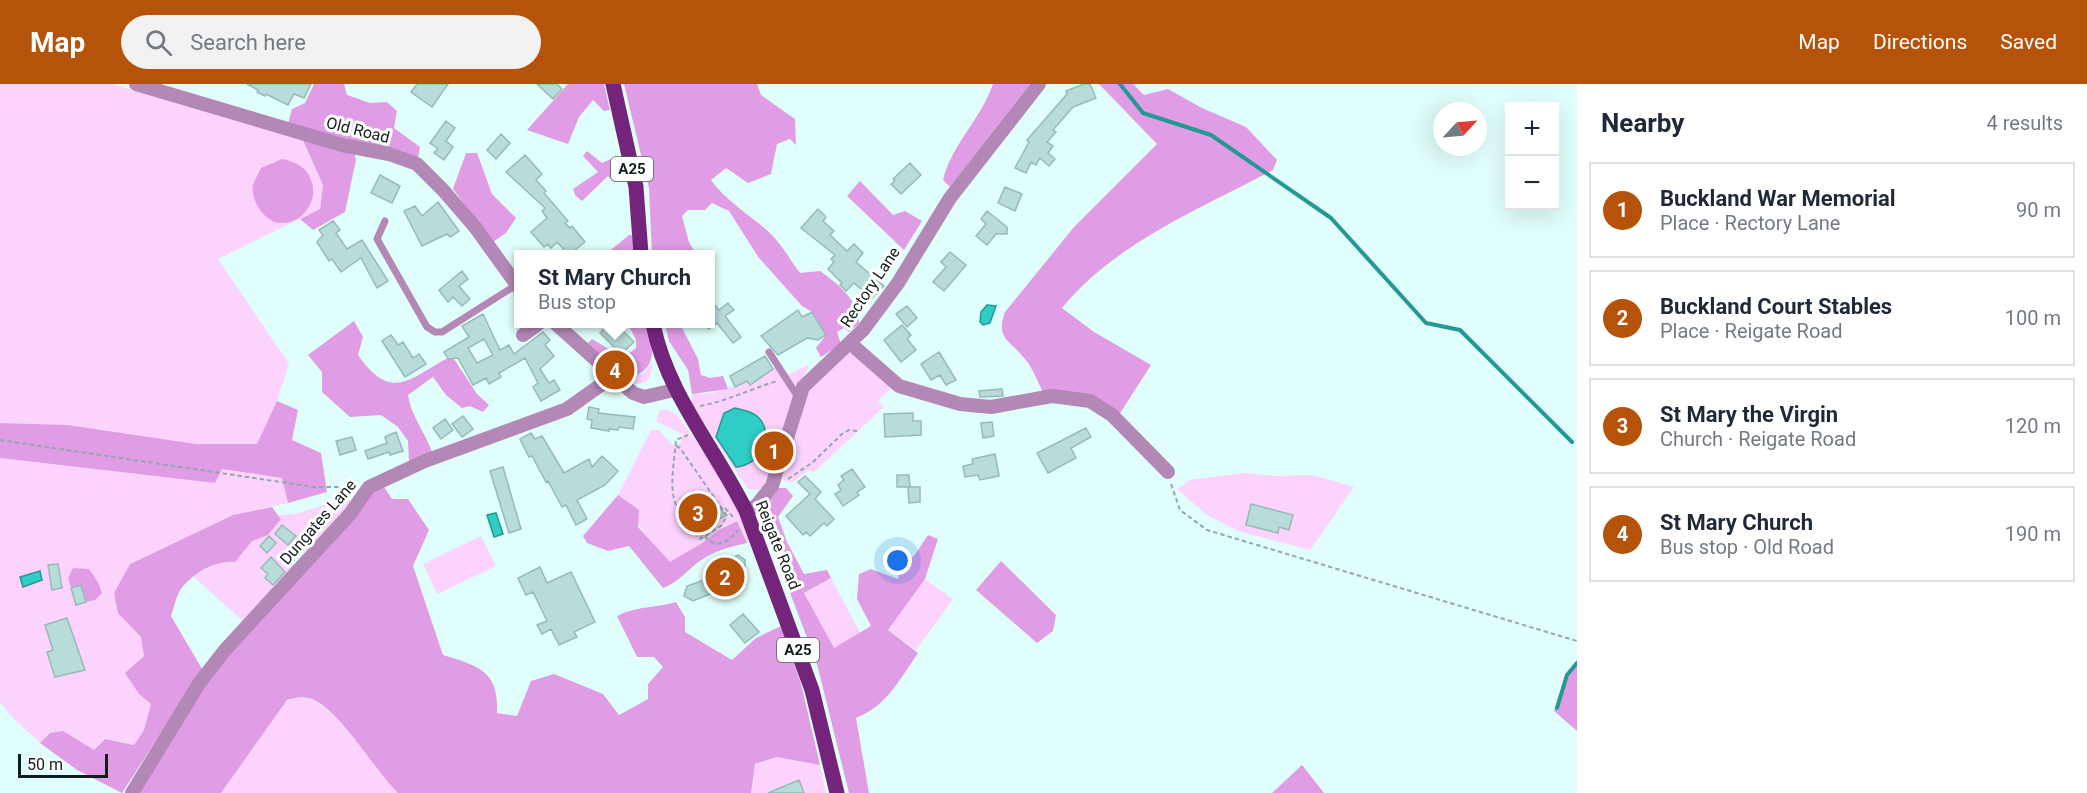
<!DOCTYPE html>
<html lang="en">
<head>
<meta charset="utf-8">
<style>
	:root { --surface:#fff; --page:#f2f2f3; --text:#1f2937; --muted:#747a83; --line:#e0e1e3; --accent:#b45309 }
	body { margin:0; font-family:Roboto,sans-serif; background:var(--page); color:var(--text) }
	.controls { position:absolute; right:18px; top:18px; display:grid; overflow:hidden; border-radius:0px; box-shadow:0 6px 24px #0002 }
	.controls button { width:54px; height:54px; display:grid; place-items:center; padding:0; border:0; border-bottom:2px solid var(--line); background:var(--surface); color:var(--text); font:30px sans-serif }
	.compass { position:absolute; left:1433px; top:18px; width:54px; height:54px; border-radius:50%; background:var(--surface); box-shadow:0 6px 24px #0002; rotate:64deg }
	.scale { position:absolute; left:18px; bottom:15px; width:90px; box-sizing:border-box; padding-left:6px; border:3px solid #111e1d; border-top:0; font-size:16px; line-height:21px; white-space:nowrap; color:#111e1d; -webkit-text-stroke:4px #fff; paint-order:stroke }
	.you { position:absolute; left:898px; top:477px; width:21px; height:21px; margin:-15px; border:4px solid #fff; border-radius:50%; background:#1a73e8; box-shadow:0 0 0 9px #1a73e833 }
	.badge { display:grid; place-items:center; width:39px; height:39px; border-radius:50%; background:var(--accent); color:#fff; font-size:20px; font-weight:700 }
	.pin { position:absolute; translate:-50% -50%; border:3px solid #fff; box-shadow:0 2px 6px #0006 }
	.popup { position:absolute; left:514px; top:166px; width:201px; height:78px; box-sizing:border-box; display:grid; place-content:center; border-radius:0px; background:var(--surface); filter:drop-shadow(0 2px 4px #0005); font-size:20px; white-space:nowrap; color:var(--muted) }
	.popup b { font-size:22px; color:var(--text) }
	.popup::after { content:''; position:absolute; left:50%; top:100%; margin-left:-12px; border:12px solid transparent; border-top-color:var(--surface) }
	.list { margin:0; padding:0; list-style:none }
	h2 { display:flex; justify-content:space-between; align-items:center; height:78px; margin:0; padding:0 24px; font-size:26px }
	h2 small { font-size:20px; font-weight:400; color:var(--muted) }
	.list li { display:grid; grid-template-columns:39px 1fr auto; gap:18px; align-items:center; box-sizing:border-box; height:96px; margin:0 12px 12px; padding:0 12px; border:2px solid var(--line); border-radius:0px }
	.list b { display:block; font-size:22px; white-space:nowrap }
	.list p { margin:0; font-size:20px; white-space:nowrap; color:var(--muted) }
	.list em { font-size:20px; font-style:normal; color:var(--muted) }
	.icon { flex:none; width:33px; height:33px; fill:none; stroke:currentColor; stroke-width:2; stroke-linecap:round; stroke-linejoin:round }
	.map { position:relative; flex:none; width:1577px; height:709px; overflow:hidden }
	header { display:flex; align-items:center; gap:36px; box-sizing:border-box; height:84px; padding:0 30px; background:var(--accent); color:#fff }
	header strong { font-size:28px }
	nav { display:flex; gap:33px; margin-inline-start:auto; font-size:21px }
	.search { width:420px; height:54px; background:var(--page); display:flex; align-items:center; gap:15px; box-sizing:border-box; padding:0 21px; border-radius:33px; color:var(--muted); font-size:22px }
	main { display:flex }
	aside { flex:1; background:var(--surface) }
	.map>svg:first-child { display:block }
	.green { fill:#fbd3fd }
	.forest { fill:#e09ce4 }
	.water { fill:#2fcdc5; stroke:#269893; stroke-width:1.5 }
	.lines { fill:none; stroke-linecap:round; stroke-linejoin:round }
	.stream { stroke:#269893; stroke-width:4 }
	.building { fill:#b8dcd9; stroke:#97bab6; stroke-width:1.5; fill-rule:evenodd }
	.path { stroke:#92a9a7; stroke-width:2; stroke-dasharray:4.5 3; stroke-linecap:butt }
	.lane { stroke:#b387b6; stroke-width:7 }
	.street { stroke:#b387b6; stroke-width:14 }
	.primary { stroke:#75247c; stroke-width:15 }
	.labels { text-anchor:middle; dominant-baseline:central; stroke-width:6; stroke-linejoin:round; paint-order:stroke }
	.shield { fill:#fff; stroke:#586261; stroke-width:1.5 }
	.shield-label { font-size:15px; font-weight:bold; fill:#111e1d }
	.street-label { font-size:16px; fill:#111e1d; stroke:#fff }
</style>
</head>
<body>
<header>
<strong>Map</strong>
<div class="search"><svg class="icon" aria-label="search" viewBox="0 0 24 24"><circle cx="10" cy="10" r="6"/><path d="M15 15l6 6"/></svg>Search here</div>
<nav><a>Map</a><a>Directions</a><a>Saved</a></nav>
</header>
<main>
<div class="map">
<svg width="1577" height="709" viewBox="0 0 1577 709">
	<rect width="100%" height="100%" fill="#e0fefb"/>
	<path class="green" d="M0,0H113L302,54L323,101L320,125L218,175L289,280L277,317L257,360H196L68,341L0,339Z
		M846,269L853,270L893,302L878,317L884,323L814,388L808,387L791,399L782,395L806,306Z
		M652,278C652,292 649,302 633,299L625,290L633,293L645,289Z
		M807,281L809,283L797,303L766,402L757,406L748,405L692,321V310L713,309L747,298L750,301L775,283L782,294Z
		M660,326H668L677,331C706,369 733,410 749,455L747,459L737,437L719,446L704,458L670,479L653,461L618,411L651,346H659L672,361L681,359L682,350L656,337Z
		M0,374L215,399L222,385L282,394L288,419L233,431L130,480L114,509L119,529L141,553L144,573L139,610L152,620L144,646L134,661L105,655L94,666L50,649L40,659L12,633L0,618Z
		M1244,389L1274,392L1312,391L1354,403L1310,466L1238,447L1207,431L1177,405L1190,396Z
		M349,413L352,419L326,448L292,479L291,487L244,538L193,492L222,477H235L252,456L268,451L281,435L278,431L295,430Z
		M481,452L496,482L437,510L423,480Z
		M831,494L861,550L834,565L804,509Z
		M925,495L953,515L916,566L888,546Z
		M306,613C345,628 369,680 398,709H221L287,616Z
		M777,673L820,681L826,709H751L755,681Z"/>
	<path class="forest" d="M314,0H344L347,11L370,19L387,18L397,27L394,44L420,63L418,75L288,40L292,25L305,19Z
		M568,0H604L610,26L604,27L593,16L579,33L568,60L527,46Z
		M624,0H757L761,11L795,35L796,61L790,55L777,60L771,90L748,99L726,84L711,96C727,119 753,132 773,152C783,163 791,177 800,189L820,187C838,200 859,216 859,240L849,248L844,244L837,248L841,260L821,273L816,264L826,251L812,228L802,222L759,174L729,127L712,119L705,126H688L682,132L689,158L696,170H652L649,104Z
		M993,0H1030L950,103L943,96C952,60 981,35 993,0Z
		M1099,0H1133L1144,11L1168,5L1202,24L1246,43L1277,76L1273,86C1200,125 1115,159 1062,224L1094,248L1151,281L1119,331L1043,308C1037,297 1033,284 1025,275C1010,256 995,255 1005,228L1074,143L1157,60Z
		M302,54L354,69L356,76L345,128L313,146L300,135L320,125L323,101Z
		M587,67L602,79L611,75L622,77L627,98H614L608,92L582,117L575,111L573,105L598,88L583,72Z
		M466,69H477L492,110L516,134L506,149L493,158L453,105Z
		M282,75C297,78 308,84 312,99C318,118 301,141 280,139C264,138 250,115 253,101C255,95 259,89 261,84Z
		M860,97L893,131L905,127L922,137L904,166L847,112Z
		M629,151H632L636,170H606Z
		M354,237L363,253L358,271C393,321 411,292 452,272L477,310L489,321L483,328L470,322L462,324L446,311L433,293L408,311C411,332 425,348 432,368L409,377L408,357L398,343L381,331L350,333L322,308V288L308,271Z
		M628,240H648C652,262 659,283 633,293L621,288L624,283L619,278L614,282L607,280L587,260L592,255L612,267L627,271L636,264V256Z
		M665,240H680L698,275L701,291L710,294L723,292L728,305L692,310L688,286L669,257Z
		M277,317L298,326L292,356L321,369L327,408L288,419L282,394L222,385L215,399L0,374V339L68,341L196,360H257Z
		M382,400L392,415H408L429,446L413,482L443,571C479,582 499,587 497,629L517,632L531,597L554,590L603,610L619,631L648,615V600L663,583L654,573H637L617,532C635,522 657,524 676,518L685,533V548L732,576L756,554L781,542L801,600L820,681L777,673L755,680L751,709H398C374,686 339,623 309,614C302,612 294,614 287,616L221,709H139L203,600L370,407Z
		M778,404H786L793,412L778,433L787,458L804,490L827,486L831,494L804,509L834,564L871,542L857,515L859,490L871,485L898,495L901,478L914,472L928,451L938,455L925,495L888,546L918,569C900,595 887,622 856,634L869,709H849L817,580L759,427Z
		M618,411L639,426L638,443L670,478L704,458L719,446L737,437L747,459C733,462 718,466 706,473C690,482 680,498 663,504L629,462L608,467L587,459L583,452Z
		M272,423L281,435L268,451L252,457L235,478C216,476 193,489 181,505C176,512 174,524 171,532L202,585L122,709L77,686L40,659L50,649L63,647L94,666L105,655L134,661L144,646L151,620L139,610L125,589L144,572L141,553L118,529L114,509L130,480L233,431Z
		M1001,477L1056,531L1053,547L1037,559L976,506Z
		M73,484L89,485L98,498L102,509L95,516L86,518L81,501L71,504L68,494Z
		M1577,576V647L1554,627L1565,592Z
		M1302,681L1324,709H1272Z"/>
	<path class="water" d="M987,221L996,222L990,239L983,241L980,238L981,228Z
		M735,324C742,326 752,327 758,333C776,350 760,382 736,383L716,353L724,329Z
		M496,429L503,450L494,453L487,431Z
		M40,487L42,496L23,503L20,493Z"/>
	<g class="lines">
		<path class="stream" d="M1120,0L1143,29L1211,51L1331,134L1426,239L1460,246L1572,358
			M1557,624L1567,591L1577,579"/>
	</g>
	<path class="building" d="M247,0H311L304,14L294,10L288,21L266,10L265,12L257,8L258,6Z
		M417,0H448L432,23L411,8Z
		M537,0H557L562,5L553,15Z
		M1084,0H1090L1096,14L1073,23L1053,46L1056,48L1047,58L1053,62L1048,69L1055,75L1049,82L1040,74L1036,81L1031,78L1026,89L1015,84L1029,58L1027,56L1067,10L1066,7Z
		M446,37L455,44L446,57L453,63L444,76L434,69L438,65L430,59Z
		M501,50L510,59L496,75L487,66Z
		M525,71L542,90L536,96L546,107L544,109L568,137L565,139L570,144L572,142L585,158L569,171L557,158L551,164L548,160L544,163L531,148L547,134L542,127L545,124L506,88Z
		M910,79L921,91L901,110L891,100L895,97L893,95Z
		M380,91L400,102L392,119L371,109Z
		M1005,103L1022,110L1015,127L998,119Z
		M438,118L459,147L450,153L447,150L422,162L404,127L415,122L422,132Z
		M818,125L826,133L823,137L834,147L830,151L847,167L854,160L863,169L856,178L884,202L872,214L854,199L846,207L840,201L842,199L828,185L834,178L831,175L835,171L801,144Z
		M987,127L1007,143V150H996L987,161L976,152L986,140L981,135Z
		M333,137L340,146L336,149L347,165L362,156L388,197L377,204L361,174L341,188L332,175L329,177L317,158L323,151L319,146Z
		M950,168L966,181L944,207L933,198L946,183L941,178Z
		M462,187L468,195L459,202L470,215L462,222L453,213L448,218L439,206Z
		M711,217L719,226L728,219L734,226L725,232L741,253L733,259L717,239L709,245L704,240H711Z
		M907,222L917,234L907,243L896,230Z
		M798,226L802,233L812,228L826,251L818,256L807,254L778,271L761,252Z
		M483,230L500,266L509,261L514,270L543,248L550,256L545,261L554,272L540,285L549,299L554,296L560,306L541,317L533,303L538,299L525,274L499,289L501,293L489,300L486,294L473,301L458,274L448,275L444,268L469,253L462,242ZM484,255L493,271L477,279L468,264Z
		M609,240H616L634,258L621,270L600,249Z
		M902,241L911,251L907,255L916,266L901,278L884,256Z
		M391,251L398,261L403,258L413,274L419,270L426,280L405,293L382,257Z
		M939,268L956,296L946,301L940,291L931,296L921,280Z
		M765,272L773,285L750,301L747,297L735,303L730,292Z
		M1002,305L1003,312L980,313L979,307Z
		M589,323L599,325L598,329L635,333L633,345L619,343L618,346L609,345V347L591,344L592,336L587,335Z
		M913,329V337H921V351L885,353L884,330Z
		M463,332L473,345L462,353L452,340Z
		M445,335L453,346L441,355L433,344Z
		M992,338L994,352L983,354L981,339Z
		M1086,344L1091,353L1071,364L1076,374L1048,389L1037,369Z
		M396,348L403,367L390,371L389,368L368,375L365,367L387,359L385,353Z
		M531,349L535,355L542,352L564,389L589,375L592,383L602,372L618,387L605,401L577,416L587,435L576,441L566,421L562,423L548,397L546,398L532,372L529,373L520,355Z
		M352,353L356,366L340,371L336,357Z
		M995,370L999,392L980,396L978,391L965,393L963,382L973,380L972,375Z
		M503,383L521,445L509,449L490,387Z
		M852,385L865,403L857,408L859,411L843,422L835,410L841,406L838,401L844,396L841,392Z
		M897,391H909L910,403H897Z
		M805,392L821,408L815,415L834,435L827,442L824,439L810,452L806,448L803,451L786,432L810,410L798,398Z
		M908,403H920V418L909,419Z
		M694,407L707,430L720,423L725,432L712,438L715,444L701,452L680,415Z
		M1251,420L1293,431L1289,446L1279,443L1278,449L1246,441Z
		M282,441L296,452L288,461L275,450Z
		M269,452L276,459L267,469L260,462Z
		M738,471L745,476V484L726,501L727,503L693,517L684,512L687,502L721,490L731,475Z
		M271,473L285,488L273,501L265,494L268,490L261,484Z
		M58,480L62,504L52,506L48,481Z
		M540,483L547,499L571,488L595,538L574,548L577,553L559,561L551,545L542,550L537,541L547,537L533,508L526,511L518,494Z
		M81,501L86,518L76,521L71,504Z
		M743,530L759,548L745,559L730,541Z
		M67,534L85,586L55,593L47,568L53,566L45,541Z
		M799,696L804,709H768Z"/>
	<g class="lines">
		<path class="path" d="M700,322C727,317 751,305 777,297
			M0,356L314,403H354
			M676,362L680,364L727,432L721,442L700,455L686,439L679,426
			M788,395L812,379L842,350L849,346L857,347
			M1171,400L1180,426L1207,446L1577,557
			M725,424L733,433
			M681,427C666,416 675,374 676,356L688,351
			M705,452C715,466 729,458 738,446"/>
		<path class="lane" d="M385,137L377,155L427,243L435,248H442L516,201
			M769,268L798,313"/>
		<path class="street" d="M136,0L342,61L389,70L417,80L443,106L475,143L519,204
			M556,240L633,309L644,313L674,306
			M523,251L538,240
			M851,260L899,302L960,320L991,323L1052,312L1090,317L1112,331L1168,388
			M746,427L756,422L772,402L803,303L863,246L898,199L950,114L1039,0
			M132,709L200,598L225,566L350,430L369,403L425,377L567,325L612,293"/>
		<path class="primary" d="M613,0L636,103L641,170
			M653,240C667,310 715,364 746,427L812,606L837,709"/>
	</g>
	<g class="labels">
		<g class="shield">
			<rect x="611" y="73" width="42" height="24" rx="4.5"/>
			<rect x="777" y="554" width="42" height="24" rx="4.5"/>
		</g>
		<g class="shield-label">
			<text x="632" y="85">A25</text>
			<text x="798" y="566">A25</text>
		</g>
		<g class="street-label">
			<text transform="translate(358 46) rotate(14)">Old Road</text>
			<text transform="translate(870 203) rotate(-56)">Rectory Lane</text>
			<text transform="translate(318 438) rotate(-49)">Dungates Lane</text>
			<text transform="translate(778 461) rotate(68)">Reigate Road</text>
		</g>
	</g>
</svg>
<div class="controls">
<button>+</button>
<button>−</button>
</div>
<svg class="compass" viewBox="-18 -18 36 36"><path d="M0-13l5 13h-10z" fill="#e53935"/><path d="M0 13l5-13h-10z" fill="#747a83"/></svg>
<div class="scale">50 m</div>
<div class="you"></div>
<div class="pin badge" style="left:774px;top:367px">1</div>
<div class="pin badge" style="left:725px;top:493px">2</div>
<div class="pin badge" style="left:698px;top:429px">3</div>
<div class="pin badge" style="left:615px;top:286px">4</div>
<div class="popup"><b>St Mary Church</b>Bus stop</div>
</div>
<aside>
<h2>Nearby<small>4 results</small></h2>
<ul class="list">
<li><span class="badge">1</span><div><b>Buckland War Memorial</b><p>Place · Rectory Lane</p></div><em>90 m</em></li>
<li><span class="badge">2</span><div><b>Buckland Court Stables</b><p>Place · Reigate Road</p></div><em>100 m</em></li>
<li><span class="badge">3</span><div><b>St Mary the Virgin</b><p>Church · Reigate Road</p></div><em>120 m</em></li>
<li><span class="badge">4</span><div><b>St Mary Church</b><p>Bus stop · Old Road</p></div><em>190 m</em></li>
</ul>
</aside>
</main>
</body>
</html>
